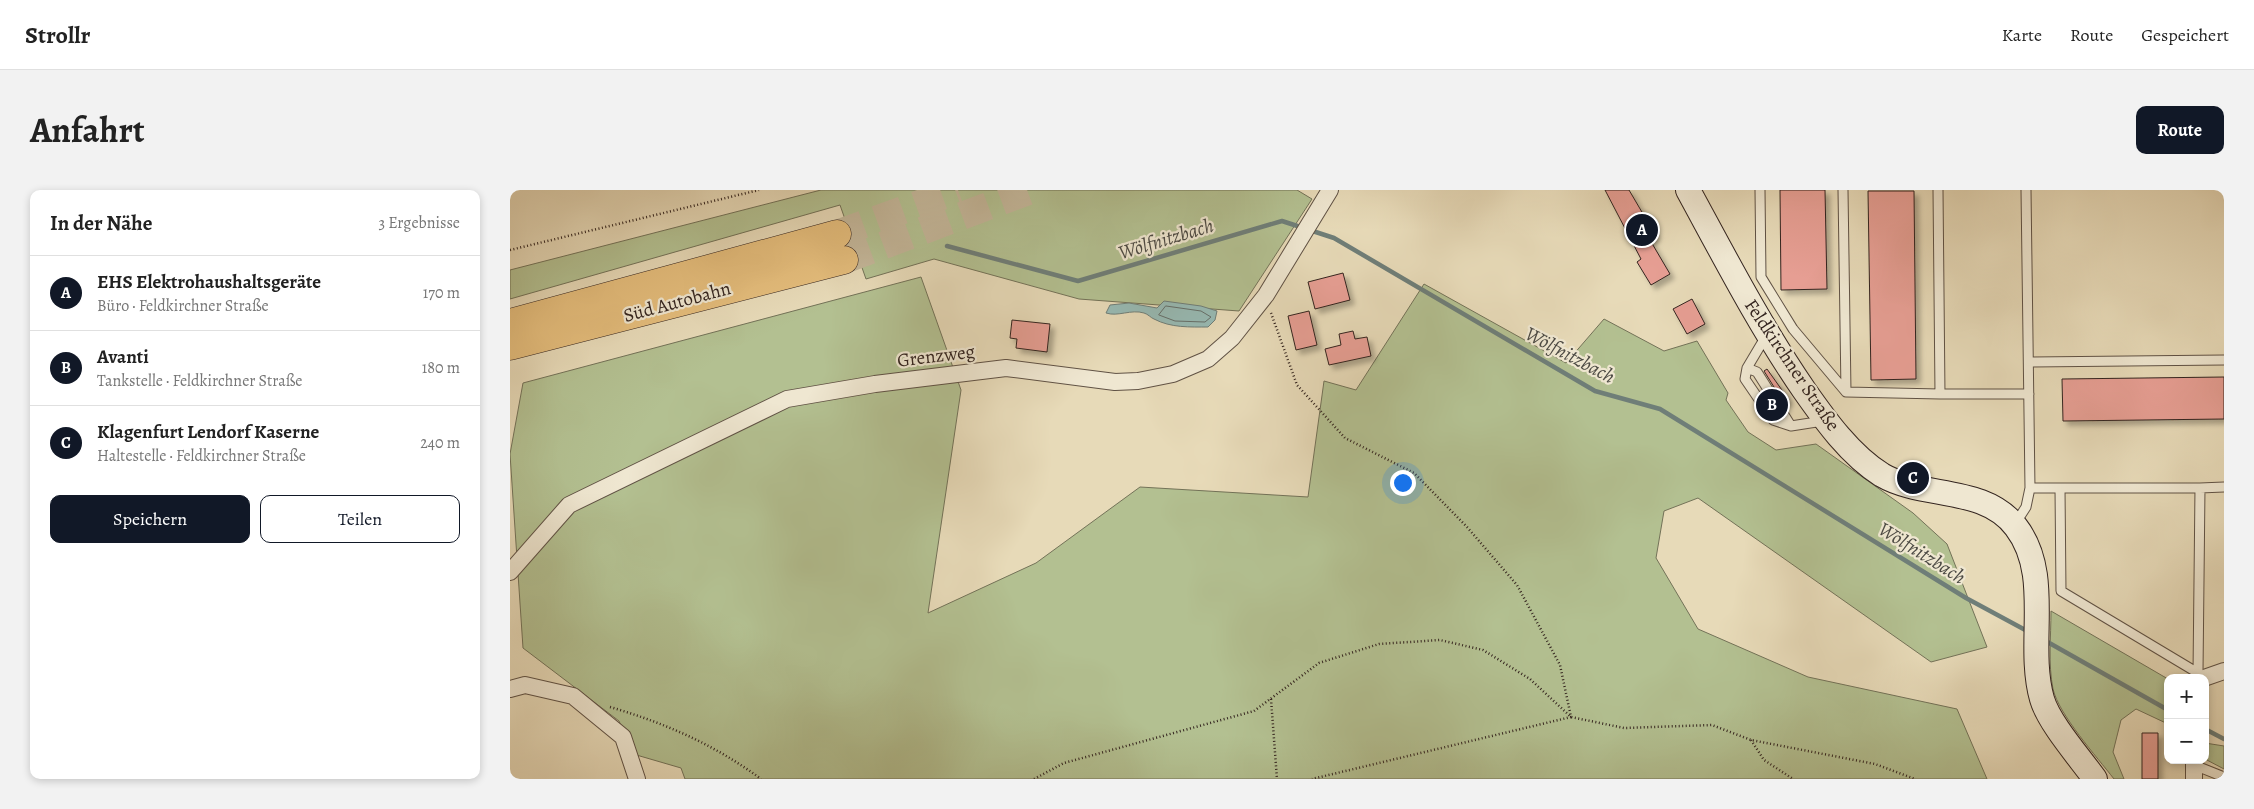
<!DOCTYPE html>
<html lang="de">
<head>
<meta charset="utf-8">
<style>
	:root { --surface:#fff; --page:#f2f2f2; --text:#222; --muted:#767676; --line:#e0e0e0; --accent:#111827 }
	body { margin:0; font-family:Alegreya,serif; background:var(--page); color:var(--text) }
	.controls { position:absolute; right:15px; bottom:15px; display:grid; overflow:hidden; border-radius:10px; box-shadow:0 2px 8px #0003 }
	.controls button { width:45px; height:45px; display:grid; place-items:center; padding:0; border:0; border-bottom:1px solid var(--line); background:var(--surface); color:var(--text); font:25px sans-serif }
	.you { position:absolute; left:892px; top:292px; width:18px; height:18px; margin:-12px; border:4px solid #fff; border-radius:50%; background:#1a73e8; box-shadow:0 0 0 8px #1a73e833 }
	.badge { display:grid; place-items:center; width:32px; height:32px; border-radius:50%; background:var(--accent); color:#fff; font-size:16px; font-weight:700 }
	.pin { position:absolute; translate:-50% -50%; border:2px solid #fff; box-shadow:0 1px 5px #0006 }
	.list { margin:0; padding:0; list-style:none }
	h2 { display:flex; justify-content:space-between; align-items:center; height:65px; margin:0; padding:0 20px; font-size:21px }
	h2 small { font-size:16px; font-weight:400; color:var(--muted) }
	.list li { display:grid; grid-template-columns:32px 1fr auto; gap:15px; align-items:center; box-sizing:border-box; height:75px; padding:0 20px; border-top:1px solid var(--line) }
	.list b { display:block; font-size:19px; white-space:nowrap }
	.list p { margin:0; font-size:16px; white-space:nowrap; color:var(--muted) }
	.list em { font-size:16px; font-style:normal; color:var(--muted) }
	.actions { display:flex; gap:10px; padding:15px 20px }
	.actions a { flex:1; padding:11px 0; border:1px solid var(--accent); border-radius:10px; text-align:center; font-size:18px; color:var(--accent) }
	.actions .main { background:var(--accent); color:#fff }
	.map { position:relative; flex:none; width:1714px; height:589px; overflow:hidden; border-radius:10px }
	header { display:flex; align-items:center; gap:30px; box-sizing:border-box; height:70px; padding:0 25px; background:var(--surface); border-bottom:1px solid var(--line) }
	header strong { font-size:24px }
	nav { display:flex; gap:28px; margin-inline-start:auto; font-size:18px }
	.intro { display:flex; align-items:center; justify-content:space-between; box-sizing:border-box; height:120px; padding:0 30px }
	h1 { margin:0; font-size:35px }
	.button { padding:12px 22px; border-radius:10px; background:var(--accent); color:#fff; font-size:18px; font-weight:700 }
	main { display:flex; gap:30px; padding:0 30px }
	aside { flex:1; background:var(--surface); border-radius:10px; box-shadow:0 2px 8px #0003 }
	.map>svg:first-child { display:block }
	.green { fill:#b3c091; stroke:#737258 }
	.water { fill:#97bab4; stroke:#6f7e78 }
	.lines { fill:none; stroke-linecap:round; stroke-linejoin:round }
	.shore { stroke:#656f6a; stroke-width:1 }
	.stream { stroke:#6f7e78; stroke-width:4.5 }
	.building { fill:#e69e93; stroke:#33241f; filter:url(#shadow) }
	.highway-tunnel { stroke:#c3b699; stroke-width:28; stroke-dasharray:28 14; stroke-linecap:butt }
	.lane-casing { stroke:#605245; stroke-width:11 }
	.street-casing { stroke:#605245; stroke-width:18 }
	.secondary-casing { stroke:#33241f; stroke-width:26 }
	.highway-casing { stroke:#33241f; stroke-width:29 }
	.path { stroke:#33241f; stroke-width:2.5; stroke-dasharray:1 2.5; stroke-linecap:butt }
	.lane { stroke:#efe7d1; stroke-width:9 }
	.street { stroke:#efe7d1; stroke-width:16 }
	.secondary { stroke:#efe7d1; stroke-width:24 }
	.highway { stroke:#e4bd7c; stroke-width:28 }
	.labels { text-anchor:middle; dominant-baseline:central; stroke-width:4.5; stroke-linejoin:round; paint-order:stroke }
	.street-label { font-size:19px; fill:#33241f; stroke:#efe7d1 }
	.water-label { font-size:20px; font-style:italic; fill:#4c4a44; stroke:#efe7d1 }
</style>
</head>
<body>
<header>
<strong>Strollr</strong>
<nav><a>Karte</a><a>Route</a><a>Gespeichert</a></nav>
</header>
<div class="intro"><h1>Anfahrt</h1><a class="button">Route</a></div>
<main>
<aside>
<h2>In der Nähe<small>3 Ergebnisse</small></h2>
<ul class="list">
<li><span class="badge">A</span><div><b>EHS Elektrohaushaltsgeräte</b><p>Büro · Feldkirchner Straße</p></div><em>170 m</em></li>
<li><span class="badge">B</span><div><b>Avanti</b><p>Tankstelle · Feldkirchner Straße</p></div><em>180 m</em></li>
<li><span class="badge">C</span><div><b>Klagenfurt Lendorf Kaserne</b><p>Haltestelle · Feldkirchner Straße</p></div><em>240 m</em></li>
</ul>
<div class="actions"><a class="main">Speichern</a><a>Teilen</a></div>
</aside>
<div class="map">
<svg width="1714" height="589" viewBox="0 0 1714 589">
	<defs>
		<filter id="shadow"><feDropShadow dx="4.5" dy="4.5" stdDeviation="2.5" flood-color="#0004"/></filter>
	</defs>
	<rect width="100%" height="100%" fill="#e7dab8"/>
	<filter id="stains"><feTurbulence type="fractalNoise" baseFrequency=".004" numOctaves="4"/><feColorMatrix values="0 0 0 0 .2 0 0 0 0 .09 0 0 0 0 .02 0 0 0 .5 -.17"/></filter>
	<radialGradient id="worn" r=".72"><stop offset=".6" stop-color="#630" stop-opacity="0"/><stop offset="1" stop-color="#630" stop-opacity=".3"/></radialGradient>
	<path class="green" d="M311,0H787L802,9L729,121L569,109L424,69L356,89L330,15L0,109V80Z
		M411,87L451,200L418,423L526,373L630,297L798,307L814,191L846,200L914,94L1056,173L1094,129L1154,161L1187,151L1218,203L1216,210L1238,242L1266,260L1306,254L1403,323L1437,354L1477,457L1421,472L1188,308L1154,321L1146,368L1188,439L1298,487L1447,519L1477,589H175L171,578L123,564L109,531L13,458L0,264L13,193Z
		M1541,421L1658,489V534L1626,519L1611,530L1603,562L1614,589H1604C1587,567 1549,525 1543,499C1538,474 1541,446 1541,421Z
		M1695,553L1714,556V579L1695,569Z"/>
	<path class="water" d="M654,111L691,116L707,121L705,130L698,137C680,137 661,138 644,129C641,128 638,124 634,123C621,119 608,127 596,123L600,115L619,113L647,118Z"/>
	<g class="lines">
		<path class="shore" d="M656,116L691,121L701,127L695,132L665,131L649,125Z"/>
		<path class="stream" d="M437,56L568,91L772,31L824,48L1085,201L1150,219L1456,408L1519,442
			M1534,450L1658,520
			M1695,539L1714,549"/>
	</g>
	<path class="building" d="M1095,0H1119L1146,46L1140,50L1160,84L1141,95L1127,72L1131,69Z
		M1270,0H1315L1317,99L1271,100Z
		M1358,1H1404L1406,189L1361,190Z
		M833,83L840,110L805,119L798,92Z
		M1182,109L1195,134L1177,144L1163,119Z
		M799,121L807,155L786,160L778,126Z
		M502,130L540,134L537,162L506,158L507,149L500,148Z
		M843,141L845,149L857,147L861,166L819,175L815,159L831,155L829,144Z
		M1257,179L1279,210L1274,213L1254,181Z
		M1714,187V229L1553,231L1552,189Z
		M1632,543H1648V589H1632Z"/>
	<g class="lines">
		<path class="highway-tunnel" d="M327,44L448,0
			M334,70L521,0"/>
		<defs>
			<path id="lane" d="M1250,0L1251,87L1283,139L1336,202
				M1333,0L1336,202L1430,204
				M1428,0L1430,204H1519
				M1256,146L1237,178L1235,189L1263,230L1281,236L1313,231
				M1519,172L1714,170
				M1237,178L1247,182L1281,236
				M1520,298H1690L1688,483L1551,401L1550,298
				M1690,298L1714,297
				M1505,334L1516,317L1520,298L1516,0
				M1684,575L1714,587"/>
			<path id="street" d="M0,382L59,315L277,209L365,194L496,178L605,192L628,191L663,184L698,169L722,148L756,105L820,0
				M1694,488L1714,481
				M0,499L15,495L63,506L113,547L127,589
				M1684,589V570"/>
			<path id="secondary" d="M1178,0C1215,68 1250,136 1294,200C1315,230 1340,265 1372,285C1413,309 1474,295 1506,337C1543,385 1516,453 1532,509C1539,533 1570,568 1585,589"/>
			<path id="highway" d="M0,133L327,44
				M0,156L334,70"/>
		</defs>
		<use href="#lane" class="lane-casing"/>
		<use href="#street" class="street-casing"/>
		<use href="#secondary" class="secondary-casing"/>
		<use href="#highway" class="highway-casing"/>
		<path class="path" d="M0,60L249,0
			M761,123L787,195L835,248L904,283L957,337L1007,395L1050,475L1061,527L802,589
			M761,509L767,589
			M100,517C155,533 205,555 251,589
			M1241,550L1254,570L1283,589
			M524,589L554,573L744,521L809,473L869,454L930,450L973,460L1020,489L1061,527L1114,538L1202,535L1241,550L1365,574L1405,589"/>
		<use href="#lane" class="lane"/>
		<use href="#street" class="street"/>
		<use href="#secondary" class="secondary"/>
		<use href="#highway" class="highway"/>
	</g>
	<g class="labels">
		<g class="street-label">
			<text transform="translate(167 112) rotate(-15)">Süd Autobahn</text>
			<text transform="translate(426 166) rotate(-7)">Grenzweg</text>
			<text transform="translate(1282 175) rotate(56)">Feldkirchner Straße</text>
		</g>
		<g class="water-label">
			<text transform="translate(656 49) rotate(-17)">Wölfnitzbach</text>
			<text transform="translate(1060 165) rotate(28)">Wölfnitzbach</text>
			<text transform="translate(1412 363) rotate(32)">Wölfnitzbach</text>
		</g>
	</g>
	<rect width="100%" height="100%" filter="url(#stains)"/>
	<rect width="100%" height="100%" fill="url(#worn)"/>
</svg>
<div class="controls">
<button>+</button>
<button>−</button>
</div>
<div class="you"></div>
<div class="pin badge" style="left:1132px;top:40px">A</div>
<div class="pin badge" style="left:1262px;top:215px">B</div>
<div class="pin badge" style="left:1403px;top:288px">C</div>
</div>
</main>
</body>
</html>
